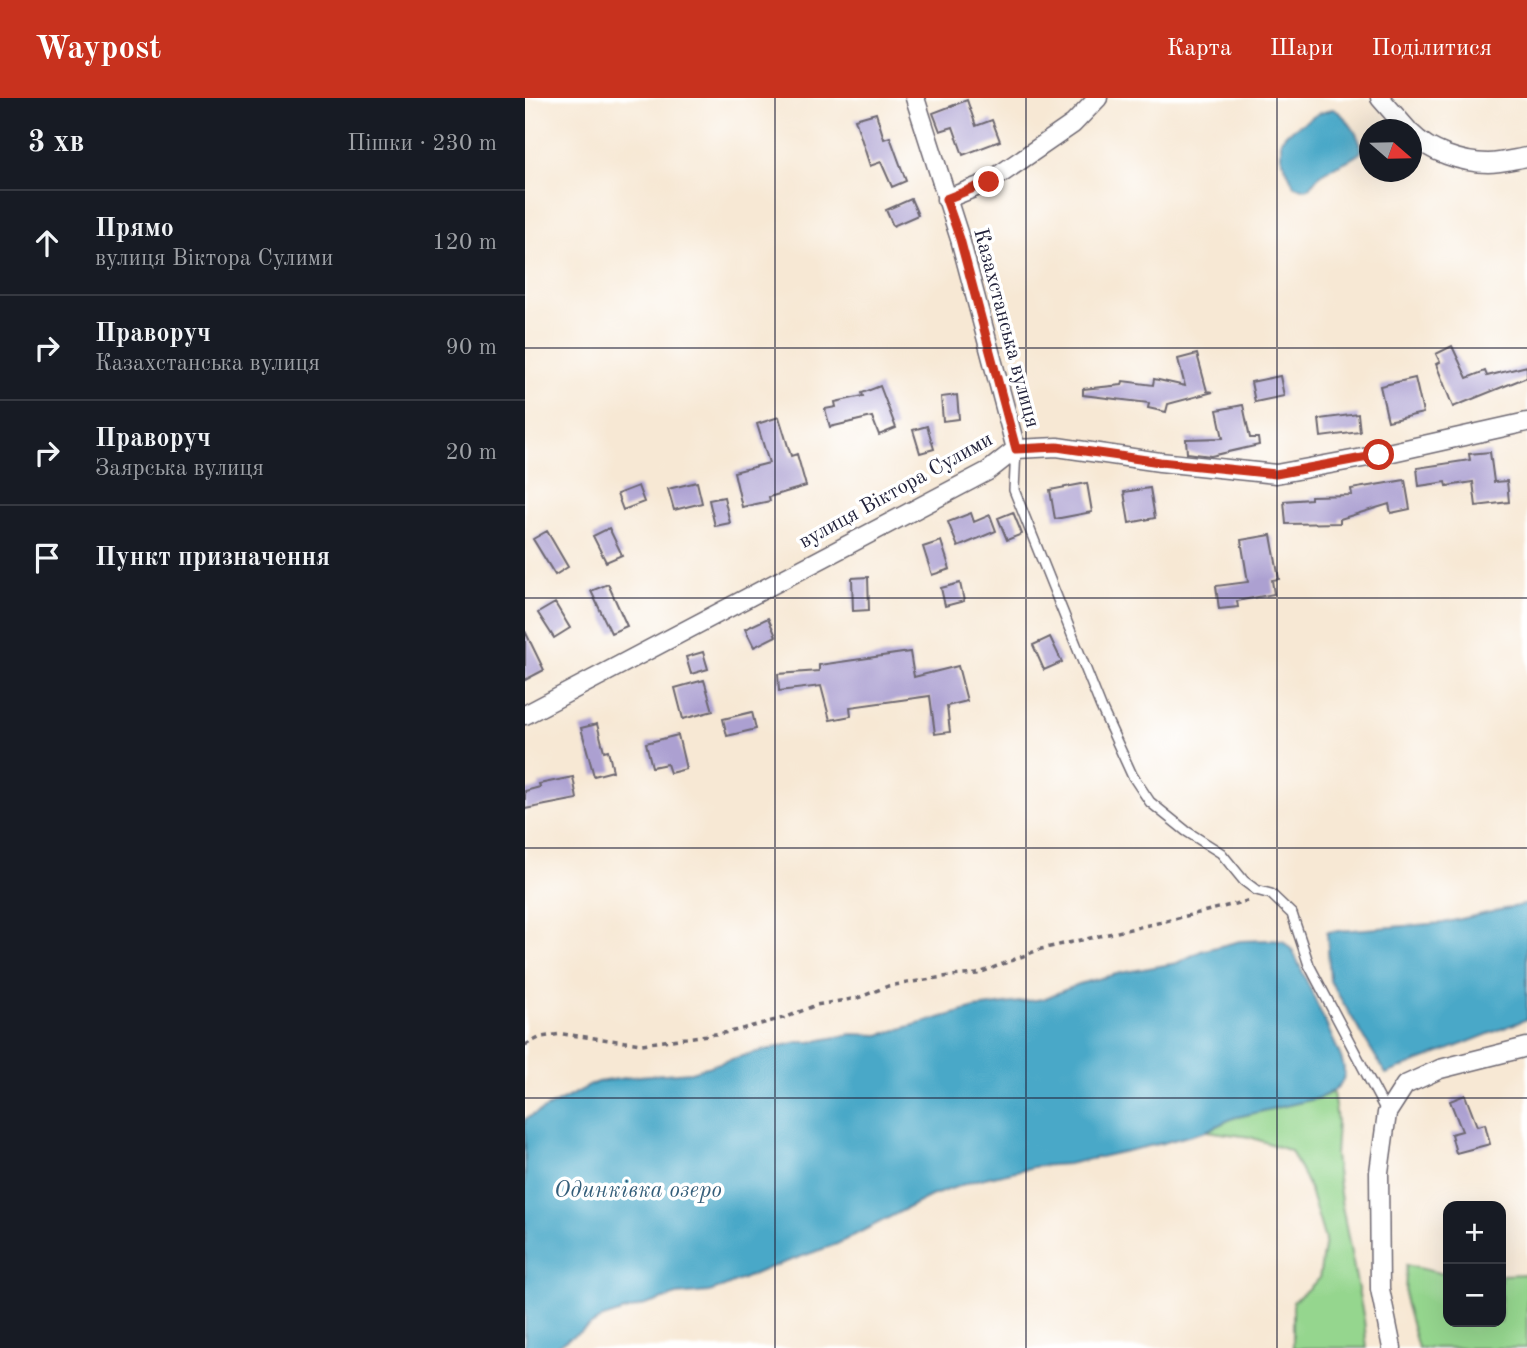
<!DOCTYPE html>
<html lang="uk">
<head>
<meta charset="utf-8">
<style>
	:root { --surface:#171b24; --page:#242831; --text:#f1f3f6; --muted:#9ea1a6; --line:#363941; --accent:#c8321e }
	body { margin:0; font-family:"Old Standard TT",serif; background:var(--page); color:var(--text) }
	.controls { position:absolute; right:21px; bottom:21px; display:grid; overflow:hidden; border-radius:14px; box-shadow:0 7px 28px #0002 }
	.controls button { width:63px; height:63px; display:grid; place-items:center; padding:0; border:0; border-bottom:2px solid var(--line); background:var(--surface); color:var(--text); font:35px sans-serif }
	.compass { position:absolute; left:834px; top:21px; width:63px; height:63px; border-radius:50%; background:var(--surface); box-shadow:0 7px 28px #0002; rotate:110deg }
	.stop { position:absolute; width:21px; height:21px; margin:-16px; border:5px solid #c8321e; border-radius:50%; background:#fff }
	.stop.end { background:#c8321e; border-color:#fff; box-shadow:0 2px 7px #0008 }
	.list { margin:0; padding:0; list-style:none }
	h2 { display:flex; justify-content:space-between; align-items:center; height:91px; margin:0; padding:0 28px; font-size:30px }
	h2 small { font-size:23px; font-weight:400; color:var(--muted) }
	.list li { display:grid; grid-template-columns:46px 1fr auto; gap:21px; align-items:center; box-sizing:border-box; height:105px; padding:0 28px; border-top:2px solid var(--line) }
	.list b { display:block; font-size:26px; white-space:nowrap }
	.list p { margin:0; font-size:23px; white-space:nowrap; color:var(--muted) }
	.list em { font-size:23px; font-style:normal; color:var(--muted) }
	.icon { flex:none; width:38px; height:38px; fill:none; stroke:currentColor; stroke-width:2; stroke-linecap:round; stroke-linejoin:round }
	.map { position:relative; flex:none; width:1002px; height:1250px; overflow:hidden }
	header { display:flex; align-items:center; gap:42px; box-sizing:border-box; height:98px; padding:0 35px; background:var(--accent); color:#fff }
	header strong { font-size:33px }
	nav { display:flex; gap:38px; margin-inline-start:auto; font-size:24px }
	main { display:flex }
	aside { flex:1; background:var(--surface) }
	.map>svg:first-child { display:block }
	.green { fill:#95d68e; stroke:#5c7c64; stroke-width:2 }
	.water { fill:#49a8c8; stroke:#366582; stroke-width:2 }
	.building { fill:#aca0d1 }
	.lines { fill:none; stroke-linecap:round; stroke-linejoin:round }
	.lane-casing { stroke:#6d6771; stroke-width:12 }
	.street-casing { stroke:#6d6771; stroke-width:21 }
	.path { stroke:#6d6771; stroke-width:3.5; stroke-dasharray:5 5; stroke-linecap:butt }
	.lane { stroke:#fff; stroke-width:9 }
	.street { stroke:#fff; stroke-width:18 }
	.route { stroke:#c8321e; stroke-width:9 }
	.grid { fill:none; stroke:#22223b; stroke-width:2; stroke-opacity:0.55 }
	.labels { text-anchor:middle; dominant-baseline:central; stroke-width:7; stroke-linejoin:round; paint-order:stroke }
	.street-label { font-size:21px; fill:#22223b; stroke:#fff }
	.water-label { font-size:23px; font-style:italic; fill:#345e7a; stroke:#fff }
</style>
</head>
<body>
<header>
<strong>Waypost</strong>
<nav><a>Карта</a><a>Шари</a><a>Поділитися</a></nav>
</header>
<main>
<aside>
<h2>3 хв<small>Пішки · 230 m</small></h2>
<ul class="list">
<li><svg class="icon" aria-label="ahead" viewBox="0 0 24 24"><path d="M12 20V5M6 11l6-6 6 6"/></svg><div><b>Прямо</b><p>вулиця Віктора Сулими</p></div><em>120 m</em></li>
<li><svg class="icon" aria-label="right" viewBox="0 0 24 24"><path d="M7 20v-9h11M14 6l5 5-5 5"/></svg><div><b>Праворуч</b><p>Казахстанська вулиця</p></div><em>90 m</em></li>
<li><svg class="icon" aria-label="right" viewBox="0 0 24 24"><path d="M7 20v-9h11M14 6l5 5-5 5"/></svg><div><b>Праворуч</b><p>Заярська вулиця</p></div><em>20 m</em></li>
<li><svg class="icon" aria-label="arrive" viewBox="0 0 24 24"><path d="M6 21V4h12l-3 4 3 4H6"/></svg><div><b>Пункт призначення</b></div></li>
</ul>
</aside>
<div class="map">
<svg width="1002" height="1250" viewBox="0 0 1002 1250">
	<rect width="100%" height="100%" fill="#fff"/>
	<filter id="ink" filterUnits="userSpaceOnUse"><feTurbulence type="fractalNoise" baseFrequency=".0143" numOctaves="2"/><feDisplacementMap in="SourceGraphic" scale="14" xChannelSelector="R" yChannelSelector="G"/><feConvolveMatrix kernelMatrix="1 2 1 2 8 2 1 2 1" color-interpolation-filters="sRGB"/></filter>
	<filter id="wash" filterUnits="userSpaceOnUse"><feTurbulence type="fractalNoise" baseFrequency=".00686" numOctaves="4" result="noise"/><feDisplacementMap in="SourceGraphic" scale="28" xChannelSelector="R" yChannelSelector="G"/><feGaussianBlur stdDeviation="1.57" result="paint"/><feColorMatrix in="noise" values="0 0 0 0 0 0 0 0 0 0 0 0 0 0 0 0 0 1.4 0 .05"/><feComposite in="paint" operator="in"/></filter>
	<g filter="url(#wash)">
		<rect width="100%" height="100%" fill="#f7e8d4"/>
		<path class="green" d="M808,994L812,1023L810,1058L816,1103L839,1222L842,1250H768V1204L794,1181L800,1142L784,1089L766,1053L725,1039L681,1033L708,1020L794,1000Z
			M881,1167L923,1177V1224H976V1177L1002,1176V1250H893L880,1204Z"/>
		<path class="water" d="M808,11C821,17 837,40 836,54C820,68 795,69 786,89L781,91L769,88L756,58V42L762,35L793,16Z
			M1002,806V921L861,976L805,883L802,834L918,825Z
			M744,842L758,843L768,853L815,957C825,981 817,990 794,1000L708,1020L681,1033L638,1045L543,1066L513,1068L451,1082L406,1098L312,1146L241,1171L199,1189L184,1194L152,1197L78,1220L28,1250H0V1021L72,984L114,978L166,974L220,957L273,944H286L327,936L354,937L450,910L518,901L554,886L595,875L652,865L676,853L715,843Z"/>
		<g id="blocks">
			<path class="building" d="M442,2L451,28L467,22L475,43L438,57L428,29L415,33L408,15Z
				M351,15L359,41L365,39L381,83L367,89L356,64L345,68L330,21Z
				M386,101L393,117L368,128L361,112Z
				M927,248L942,280L960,273L962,278L1002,268V279L928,309L911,266L915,264L911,256Z
				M672,256L682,293L688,294L643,306L641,314L623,310L624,305L558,297V291L597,287L598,283L628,287L629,281L660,288L653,261Z
				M755,278L759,298L730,304L726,284Z
				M890,280L898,315L863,323L855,288Z
				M355,288L371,330L354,337L347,319L305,329L300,311L311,309L310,304L338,298L337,295Z
				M432,297L434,321L418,323L416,299Z
				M718,307L725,340H733L734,347L686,358L662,355L661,341L698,340L692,312Z
				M833,316L835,334L796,339L794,321Z
				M254,319L266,358L272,356L281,388L244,399L245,403L217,409L209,374L244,365L232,326Z
				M402,328L409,351L395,355L388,332Z
				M965,354L969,384L982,383L984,404L951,408L948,384L922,388L921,384L894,388L892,370L945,362L944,356Z
				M880,382L885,411L866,415L864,406L815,421V425L761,426L759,403L786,401V398L827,397L826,391Z
				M172,384L177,405L149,412L143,391Z
				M562,385L567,414L530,421L525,392Z
				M113,388L119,404L98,412L92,396Z
				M625,390L630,420L604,425L599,394Z
				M199,399L205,425L190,428L184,402Z
				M488,414L497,436L482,442L473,420Z
				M446,415L449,424L465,417L471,433L433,449L423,424Z
				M84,430L97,457L81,464L68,438Z
				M22,433L43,469L30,477L8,441Z
				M746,437L754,481L747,482L749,496L712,503L713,509L694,511L691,488L723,484L716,442Z
				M416,443L425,471L407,477L398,449Z
				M343,479L344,512L328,513L327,480Z
				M435,485L439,503L420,508L416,490Z
				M83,486L102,528L86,535L66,493Z
				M30,505L45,530L29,540L13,515Z
				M243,520L251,538L229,549L220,531Z
				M0,533L19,572L0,582Z
				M525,539L537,564L519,572L508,547Z
				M178,554L183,571L166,576L161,559Z
				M385,554L389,579L433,568L442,603L422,608L425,634L410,636L405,598L325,609L326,618L305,622L296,588L254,593L253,576L294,573V567Z
				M179,582L188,613L158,621L150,590Z
				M227,614L231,631L202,638L198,621Z
				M72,626L79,653L83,652L88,673L69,678L56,630Z
				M153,637L161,671L145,675L142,666L127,669L121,645Z
				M48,679L52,701L0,711V693L15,689L14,686Z
				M940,997L952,1028L960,1026L965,1046L931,1055L926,1036L937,1033L925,1003Z"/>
		</g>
	</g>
	<g filter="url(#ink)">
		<use href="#blocks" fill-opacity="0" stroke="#6d6771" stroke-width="2"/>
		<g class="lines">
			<defs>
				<path id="lane" d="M491,351L489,392L576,609L607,677L625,704L661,733L696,755L719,783L731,792L746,796L767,816L784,867L862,1015"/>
				<path id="street" d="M390,0L435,141L491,351
					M855,0L883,32
					M886,35C904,54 938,65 963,65C976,65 990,61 1002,59
					M421,101L464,84L548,26L573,0
					M0,617L463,373L491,351L532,349L635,364L751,376L854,357L1002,324
					M867,1250L855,1191L854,1074L862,1015L880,987L915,971L1002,949"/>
			</defs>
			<use href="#lane" class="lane-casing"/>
			<use href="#street" class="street-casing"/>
			<path class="path" d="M0,947L16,939L37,936L117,946L205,934L262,919L291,907L333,900L363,888L425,878L452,876L516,851L637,824L722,803"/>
			<use href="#lane" class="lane"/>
			<use href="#street" class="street"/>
		</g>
	</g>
	<g class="lines" filter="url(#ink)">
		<path class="route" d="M464,84L421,101L435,141L491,351L532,349L635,364L751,376L854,357"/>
	</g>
	<path class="grid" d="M250,0V1250M501,0V1250M752,0V1250M0,250H1002M0,500H1002M0,750H1002M0,1000H1002"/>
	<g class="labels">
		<g class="street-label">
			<text transform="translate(481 230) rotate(75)">Казахстанська вулиця</text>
			<text transform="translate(371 393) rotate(-29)">вулиця Віктора Сулими</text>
		</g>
		<g class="water-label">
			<text x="113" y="1092">Одинківка озеро</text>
		</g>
	</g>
</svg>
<div class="controls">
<button>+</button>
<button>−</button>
</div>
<svg class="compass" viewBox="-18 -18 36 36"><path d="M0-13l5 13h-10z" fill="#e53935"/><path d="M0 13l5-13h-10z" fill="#9ea1a6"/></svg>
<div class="stop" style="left:854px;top:357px"></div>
<div class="stop end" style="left:464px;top:84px"></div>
</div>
</main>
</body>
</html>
